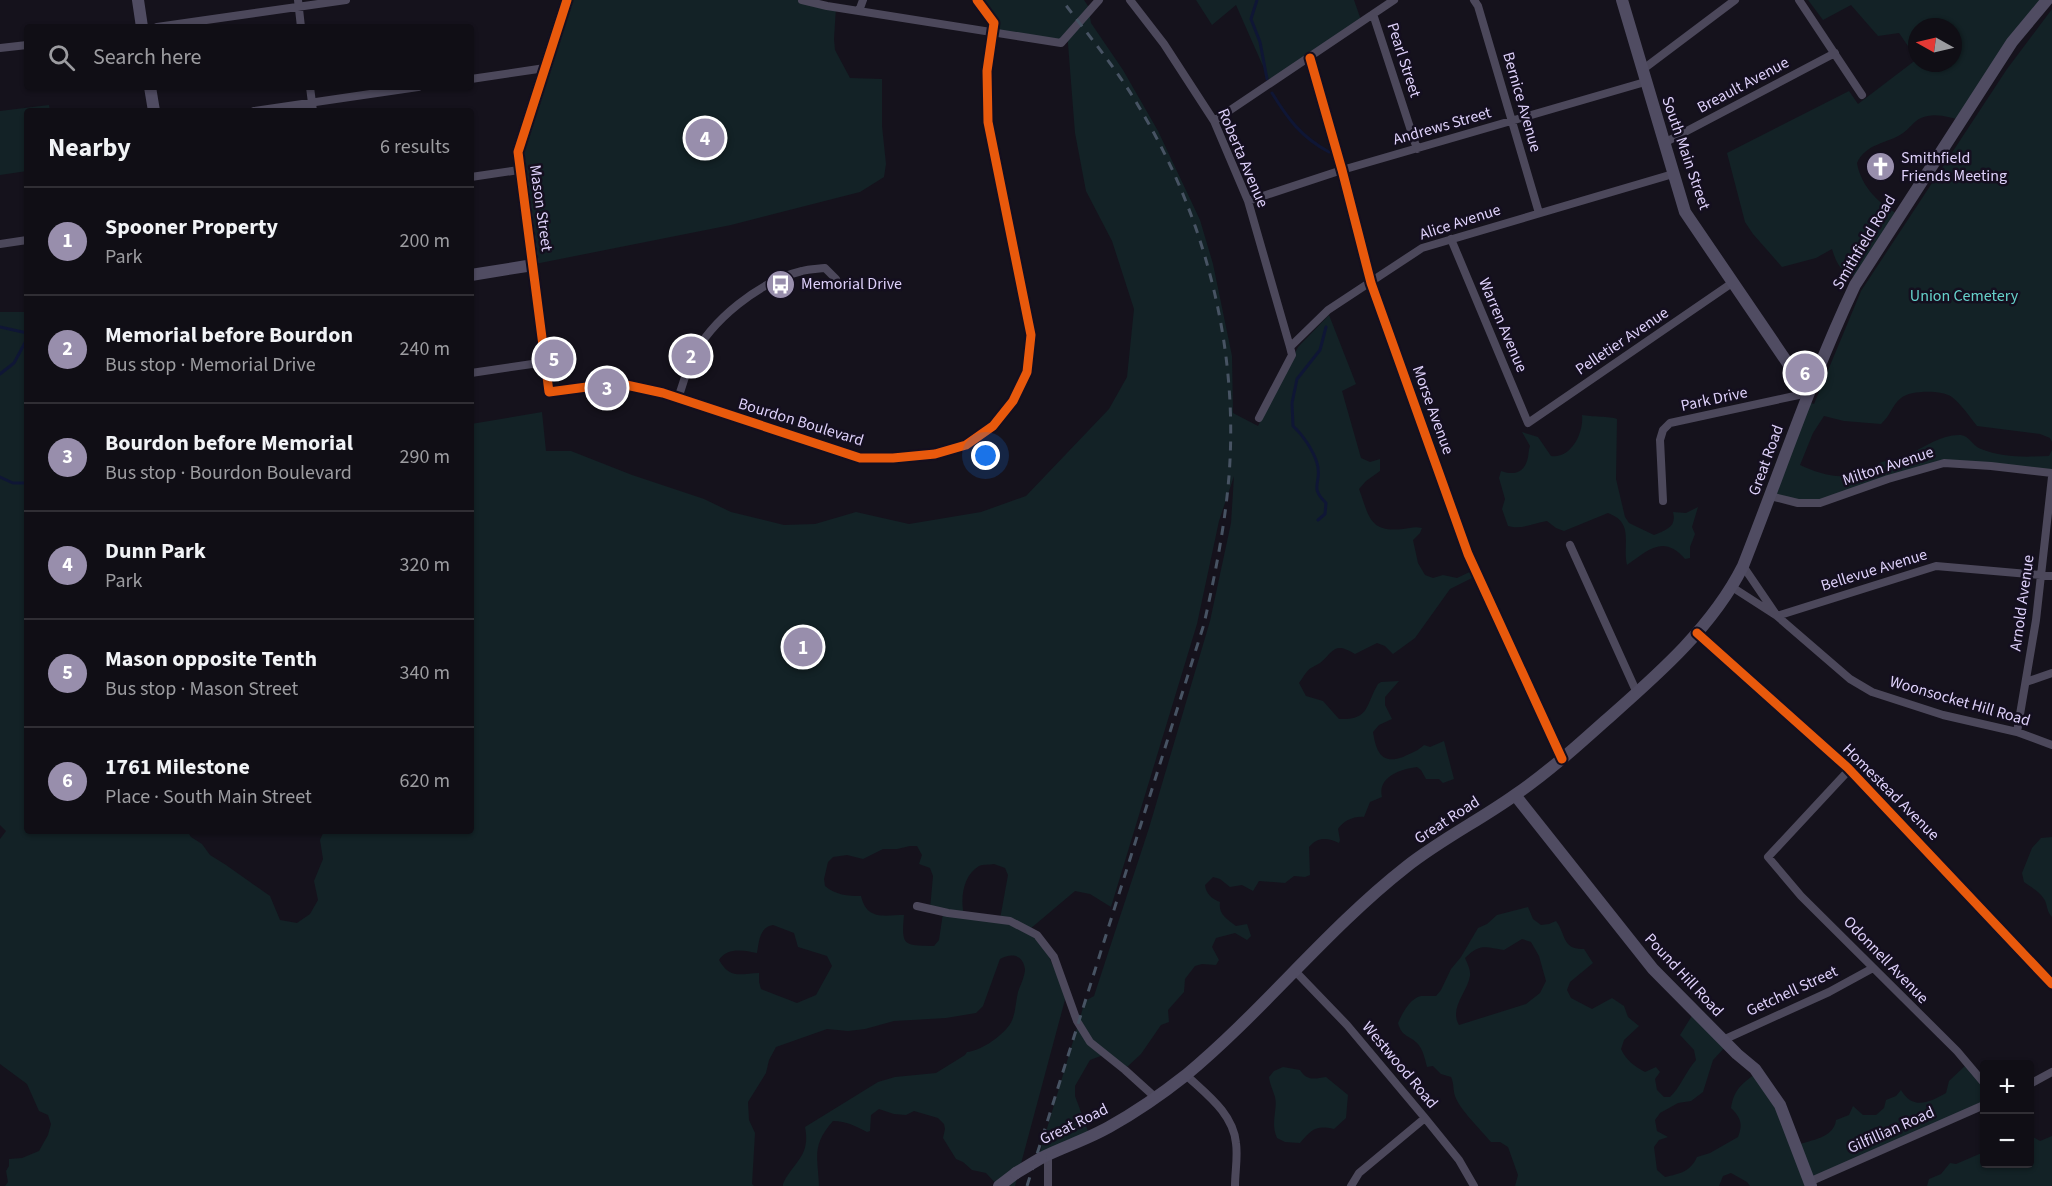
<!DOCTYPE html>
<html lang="en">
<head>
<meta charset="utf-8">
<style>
	:root { --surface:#100e15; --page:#19171e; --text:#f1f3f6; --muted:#9c9ca0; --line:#302e34; --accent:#988eac }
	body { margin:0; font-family:"Source Sans 3",sans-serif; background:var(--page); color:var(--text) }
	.controls { position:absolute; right:18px; bottom:18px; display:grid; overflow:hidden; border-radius:6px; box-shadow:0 2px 4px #0004 }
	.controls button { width:54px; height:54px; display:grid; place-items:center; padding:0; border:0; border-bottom:2px solid var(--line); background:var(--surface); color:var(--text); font:30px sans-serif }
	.compass { position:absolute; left:1908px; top:18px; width:54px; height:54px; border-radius:50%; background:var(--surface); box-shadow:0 2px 4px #0004; rotate:278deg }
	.you { position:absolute; left:986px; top:456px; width:21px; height:21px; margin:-15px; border:4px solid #fff; border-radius:50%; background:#1a73e8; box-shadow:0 0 0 9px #1a73e833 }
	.badge { display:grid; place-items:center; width:39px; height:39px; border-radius:50%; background:var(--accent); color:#fff; font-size:20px; font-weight:700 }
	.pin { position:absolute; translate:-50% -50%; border:3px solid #fff; box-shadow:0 2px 6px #0006 }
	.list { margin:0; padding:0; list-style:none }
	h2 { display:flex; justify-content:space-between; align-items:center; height:78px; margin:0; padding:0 24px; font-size:26px }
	h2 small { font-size:20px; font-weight:400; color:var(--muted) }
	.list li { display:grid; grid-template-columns:39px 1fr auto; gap:18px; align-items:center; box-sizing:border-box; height:108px; padding:0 24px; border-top:2px solid var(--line) }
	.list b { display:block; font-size:22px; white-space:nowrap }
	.list p { margin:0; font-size:20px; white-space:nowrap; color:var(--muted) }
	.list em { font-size:20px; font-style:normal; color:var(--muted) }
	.icon { flex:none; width:33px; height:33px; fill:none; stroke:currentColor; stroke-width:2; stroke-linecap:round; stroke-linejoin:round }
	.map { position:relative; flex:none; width:2052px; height:1186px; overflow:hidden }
	.search { position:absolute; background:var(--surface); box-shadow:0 2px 4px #0004; left:24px; top:24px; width:450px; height:66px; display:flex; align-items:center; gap:15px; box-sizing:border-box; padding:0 21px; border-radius:6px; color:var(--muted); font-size:22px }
	.panel { position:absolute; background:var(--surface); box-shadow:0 2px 4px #0004; left:24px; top:108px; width:450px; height:726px; border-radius:6px }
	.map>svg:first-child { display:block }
	.green { fill:#132226; fill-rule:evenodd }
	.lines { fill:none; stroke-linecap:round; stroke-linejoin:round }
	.stream { stroke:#0f1635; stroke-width:3 }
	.street { stroke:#4c485b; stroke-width:8 }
	.secondary { stroke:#504c62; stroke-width:12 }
	.rail { stroke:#475363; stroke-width:3; stroke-dasharray:9 8; stroke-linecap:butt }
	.secondary-bridge { stroke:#504c62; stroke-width:12 }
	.cycleway-casing { stroke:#140f1f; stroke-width:13 }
	.cycleway { stroke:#e8590c; stroke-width:9 }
	.labels { text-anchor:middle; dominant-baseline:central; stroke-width:5; stroke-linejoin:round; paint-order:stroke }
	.street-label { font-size:16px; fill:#ded1fa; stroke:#140f1f }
	.poi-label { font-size:16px; fill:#ded1fa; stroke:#140f1f; text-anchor:start }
	.park-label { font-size:16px; fill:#66d2cb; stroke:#140f1f }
</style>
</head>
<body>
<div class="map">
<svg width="2052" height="1186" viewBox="0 0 2052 1186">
	<rect width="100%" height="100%" fill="#15121c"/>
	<path class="green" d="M571,0H806L836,7L834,39L835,50L850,78L882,79V126L886,164L884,177L860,192L731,225L535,264L522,151Z
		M979,0H1084L1088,6L1091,23L1123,70L1158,131L1200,220L1213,264L1232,356L1233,413L1258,426L1298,347L1329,315L1356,384L1342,391L1361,458L1370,462L1380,459V471L1366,481L1359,489C1369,516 1369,533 1403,529C1410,528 1415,526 1422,528L1420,533L1413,540L1418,563L1425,575L1433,578L1443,575L1457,578L1476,569L1478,575L1450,589L1415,638L1393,654L1385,646L1377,643L1355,654C1334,641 1334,651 1320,663C1317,665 1314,666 1311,668C1306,671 1303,678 1299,683L1306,696L1323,701L1339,719C1370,720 1365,706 1378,684L1381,682L1399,681L1385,697V705L1392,719L1379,725L1373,732C1376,751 1381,765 1403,757C1411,753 1418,751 1424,745L1430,747L1444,741L1454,779L1443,783L1439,779H1426L1421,770L1417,767C1401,769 1377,777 1382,797L1370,802L1364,817C1354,816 1343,821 1338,829L1340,840L1339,843C1327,837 1317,837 1309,847L1310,875L1305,877L1294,876L1285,883L1259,881L1253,891L1242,885L1230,887L1220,879L1213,877L1205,885C1206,894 1212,899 1220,902C1218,914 1227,919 1236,926L1247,924L1251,936L1247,940L1235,933L1216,938L1212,947L1219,960L1216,965L1202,964L1195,966L1185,979L1184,992L1168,1010L1169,1022L1161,1025L1141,1054L1127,1067L1106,1054L1090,1060L1075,1086V1096L1091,1139L1037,1162L1085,1001L1094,996L1149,828L1210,621L1231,523L1234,476L1219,521L1197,624L1111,907L1090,894L1075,891L1030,929L1044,945L1066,996L1015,1186H998L986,1173L972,1170L963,1162L956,1159L943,1138L945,1129L944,1124L938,1118L914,1111L906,1115L894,1114L879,1109L871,1115L870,1131L867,1132C855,1126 847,1121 833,1121C811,1146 818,1157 819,1186H783V1184C793,1162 811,1157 805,1127L878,1082L895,1077L936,1073L965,1055L967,1052C980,1051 999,1038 1007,1028C1016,1019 1015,1004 1018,992C1020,986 1025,976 1025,969C1023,954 1011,953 1000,959L983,1006L976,1013L946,1018L894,1021L865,1029L848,1031L827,1029L776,1047L769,1060L766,1073L748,1102L749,1120L755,1133L752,1184L754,1186H5L8,1182L6,1171L9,1166V1159L22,1158L39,1151L48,1135L51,1124L48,1115L39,1111L27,1084L0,1064V839L6,831L0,825V312H27V831H187L191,837L202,844L210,855L226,865L270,896L280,920L297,923L310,914L318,900L314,881L323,859L320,840L324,831H471V424L542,412L546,451H571L632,475L704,499L731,512L784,525L815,524L856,512L909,524L981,512L1026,496L1109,409L1127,377L1134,309L1112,241L1086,191L1075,133L1067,31L1056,44L993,34L994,22ZM910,846H917L922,855L919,864L930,868L933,876L930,909L943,913L939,940L934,946C904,945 901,947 904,915C884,915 867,921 861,896C848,896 835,895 825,886L824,879L828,862L833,857L847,855L863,859L883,849H897ZM994,864L1005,868L1008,875L1000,919L964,915C960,899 963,875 979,866C983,864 989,865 994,864ZM773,925L794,933L798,947L827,956L832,966L816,995L797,1003L761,989L759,982V973C739,974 730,979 719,960C727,947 744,950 757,953C759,943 759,927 773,925Z
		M1196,0H1354L1361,20L1270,82L1236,5L1212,25Z
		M1808,0H2049L1963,121C1950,117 1934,112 1921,118C1914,121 1909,129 1903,133C1887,144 1866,143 1857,163C1861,187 1880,205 1900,215L1862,280C1843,272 1838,269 1832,249L1816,258L1782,267L1753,234L1745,222L1727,153L1849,91L1858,104L1917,59L1899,33L1878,36L1851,5L1823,20ZM1917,27H1953V63H1917Z
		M2052,9V442L2050,438L2040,434L1977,426C1970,417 1961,404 1952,397C1942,390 1911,390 1901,398C1892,405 1891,415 1881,424L1844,421L1824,416L1813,433L1800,465C1818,473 1837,480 1857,474C1866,471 1874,465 1882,462C1891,459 1900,459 1908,455C1924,447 1941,435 1959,435C1970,435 1972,446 1981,449C2003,458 2026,457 2049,456L2052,450V473L1945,463L1817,503L1774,496L1808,402L1814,404L1861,291L2007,69Z
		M49,105L50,111H27V171L0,175V111Z
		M1582,415C1591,417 1611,416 1617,419L1616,479L1625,517L1629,523L1654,535C1666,530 1677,527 1673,512L1686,513L1698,507L1692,527L1695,534L1690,547V558L1685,559C1664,534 1648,550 1627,565C1622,544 1635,523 1608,513L1564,531L1556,528L1547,521C1533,523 1523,530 1508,526L1502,509L1505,499L1499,478L1501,471C1511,475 1523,474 1527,461C1529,456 1528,451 1530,446L1522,432L1538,437L1551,456C1571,459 1584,433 1582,415Z
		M2052,837V917C2046,911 2048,905 2044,899C2039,891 2031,887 2024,882L2022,873L2032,848L2041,838Z
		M1528,907L1533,919L1541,925L1549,924L1556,921C1566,934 1562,950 1584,949L1593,963L1570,982L1567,990L1571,998L1592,1009L1612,998L1624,1006L1628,1017L1639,1026L1624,1040L1621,1049C1626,1060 1634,1066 1645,1072L1656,1067L1660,1072L1655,1079L1657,1090L1664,1097H1670C1680,1088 1686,1071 1696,1060L1694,1050L1680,1035L1693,1014L1727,1045L1713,1060L1703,1092L1691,1101L1678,1103L1660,1113L1655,1120L1657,1131L1668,1137L1659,1140L1654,1147L1657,1170L1665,1177C1680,1174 1691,1171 1697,1157L1710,1153L1738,1137C1743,1124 1741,1118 1731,1108C1734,1089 1742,1084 1756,1073L1797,1145C1811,1140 1834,1138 1836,1120L1849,1115L1853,1106L1863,1115H1876L1884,1108L1886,1100L1896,1096L1901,1090C1913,1110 1928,1103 1946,1093L1949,1081L1967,1064L1984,1084V1104L1810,1186H1750L1747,1182L1731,1173L1723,1176L1719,1186H1515L1518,1175L1508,1147L1500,1142H1491C1481,1130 1460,1110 1455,1096C1453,1090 1454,1083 1451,1077L1441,1074L1433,1066L1427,1067C1425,1059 1423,1050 1418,1044C1410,1035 1402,1038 1398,1023C1402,1014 1410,998 1421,996C1425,996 1431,996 1436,996L1441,990L1451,969L1461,957L1478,928L1487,924L1497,915ZM1522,939L1531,942L1539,956L1546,981L1540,993L1526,1004L1459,1025C1449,1008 1467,993 1470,976C1471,970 1467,963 1465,958C1480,943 1485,947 1504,950Z
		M1283,1067L1300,1070C1307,1081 1314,1079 1326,1077L1348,1095L1346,1118L1334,1129C1316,1125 1312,1129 1300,1143L1285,1142L1277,1138C1270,1122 1278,1110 1275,1097C1273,1090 1270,1085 1269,1077L1274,1071Z
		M2030,1135L2040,1141L2052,1136V1186H1927L1929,1179L1941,1174L1950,1163L1956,1164L1984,1152V1164H2030Z"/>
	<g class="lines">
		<path class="stream" d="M1257,0L1251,19L1260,42L1267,79
			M1272,93C1288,119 1301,137 1329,152
			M0,327L27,333
			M0,374L14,363L27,339
			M0,477L13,483H27
			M1318,520L1325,514L1326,503C1308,486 1323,483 1317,463C1313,450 1303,435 1293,426L1292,403L1297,379L1320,350L1326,327"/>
		<path class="street" d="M298,0L301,27
			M802,0L827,6L1061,43L1099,0
			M1130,0L1164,44L1214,121L1248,201L1290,347
			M1474,0L1478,6L1539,213
			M1799,0L1862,95
			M859,11L863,0
			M1373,14L1417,149
			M157,27L346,0
			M0,48L27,45
			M1310,58L1342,170L1371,283L1468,554L1562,759
			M1642,70L1735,0
			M471,79L545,68
			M310,87L313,111
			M254,111L418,87
			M1214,121L1394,0
			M1664,143L1835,53
			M471,177L519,170
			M1248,201L1342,170L1645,82
			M1451,239L1528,423L1732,283
			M0,244L27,240
			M533,265L549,392L617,383L663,393L860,458H893L935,454L966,445L993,426L1013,401L1027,372L1031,335L988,122L987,71L994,23L977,0
			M471,373L546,362
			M678,398C683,385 686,371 692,359C711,320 760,281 802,271C809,269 817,269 825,268L836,279
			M1259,418L1292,355L1290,347L1328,310L1422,248L1673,174
			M1770,496L1798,503H1820L1888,479L1944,463L1991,466L2052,473
			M1663,501L1660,440L1663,430L1670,423L1808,393
			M1570,545L1637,693
			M1743,566L1775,613
			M1732,587L1777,616L1850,679L1872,692L1943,715L2017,732L2052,745
			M1777,616L1936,566L2052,576
			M1697,633L1848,768L2052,984
			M2026,682L2052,673
			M2017,732L2036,620L2052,477
			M1849,770L1768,857L1801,896L1957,1051L1984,1083
			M917,906L948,913L1010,921L1037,935L1054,957L1077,1021L1090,1042L1125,1070L1156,1098
			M1295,971L1347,1025L1425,1118L1459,1160L1474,1186
			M1723,1040L1829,992L1873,968
			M1186,1075C1206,1094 1233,1113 1236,1143C1238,1157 1235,1172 1235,1186
			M2030,1084L2052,1072
			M1809,1182L1984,1105
			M1048,1186V1155
			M1351,1186L1359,1173L1425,1118"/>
		<path class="secondary" d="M138,0L142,27
			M1622,0L1685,212L1808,393
			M150,87L154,111
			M471,275L533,265L518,152L567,0
			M1515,795L1653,969L1737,1054L1755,1069L1780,1105L1811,1186
			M1041,1158C1063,1147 1088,1139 1109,1127C1136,1112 1162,1094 1186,1075C1264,1010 1327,929 1406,867C1440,840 1480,820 1515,795C1547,773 1576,747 1605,721C1656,676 1712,628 1743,566C1780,472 1812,376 1855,285L2012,42L2047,0
			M999,1186L1016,1173"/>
		<path class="rail" d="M1027,1186L1204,624C1215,575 1225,526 1229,476C1239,348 1205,216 1139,107C1117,69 1088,35 1062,0"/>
		<path class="secondary-bridge" d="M1016,1173L1041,1158"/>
		<defs>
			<path id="cycleway" d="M567,0L518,152L549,392L617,383L663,393L860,458H893L935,454L966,445L993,426L1013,401L1027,372L1031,335L988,122L987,71L994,23L977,0
				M1310,58L1342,170L1371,283L1468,554L1562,759
				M1697,633L1848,768L2052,984"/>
		</defs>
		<use href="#cycleway" class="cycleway-casing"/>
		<use href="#cycleway" class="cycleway"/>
	</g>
	<defs>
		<symbol id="church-disc" viewBox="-11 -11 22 22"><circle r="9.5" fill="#988eac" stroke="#140f1f"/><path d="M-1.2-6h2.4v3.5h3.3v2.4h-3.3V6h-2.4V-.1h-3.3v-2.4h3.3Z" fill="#fff"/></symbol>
		<symbol id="bus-disc" viewBox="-11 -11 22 22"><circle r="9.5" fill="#988eac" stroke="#140f1f"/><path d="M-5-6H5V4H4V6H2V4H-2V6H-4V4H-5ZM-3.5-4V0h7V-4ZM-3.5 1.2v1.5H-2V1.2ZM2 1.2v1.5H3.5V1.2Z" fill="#fff"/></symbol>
	</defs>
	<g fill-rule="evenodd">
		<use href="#church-disc" x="1864" y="150" width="33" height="33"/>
		<use href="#bus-disc" x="764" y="268" width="33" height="33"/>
	</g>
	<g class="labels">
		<g class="street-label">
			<text transform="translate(1404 60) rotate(72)">Pearl Street</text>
			<text transform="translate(1743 85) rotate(-28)">Breault Avenue</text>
			<text transform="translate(1522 102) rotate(74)">Bernice Avenue</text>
			<text transform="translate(1442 126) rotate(-16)">Andrews Street</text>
			<text transform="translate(1686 153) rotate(71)">South Main Street</text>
			<text transform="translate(1243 158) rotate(67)">Roberta Avenue</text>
			<text transform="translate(541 208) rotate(82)">Mason Street</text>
			<text transform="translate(1460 222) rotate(-18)">Alice Avenue</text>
			<text transform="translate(1864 242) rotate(-59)">Smithfield Road</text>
			<text transform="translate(1503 325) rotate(67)">Warren Avenue</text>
			<text transform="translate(1622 341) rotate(-34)">Pelletier Avenue</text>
			<text transform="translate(1714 399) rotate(-12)">Park Drive</text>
			<text transform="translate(1433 410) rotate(70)">Morse Avenue</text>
			<text transform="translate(801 422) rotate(17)">Bourdon Boulevard</text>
			<text transform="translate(1766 460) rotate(-70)">Great Road</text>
			<text transform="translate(1888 466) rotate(-18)">Milton Avenue</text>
			<text transform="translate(1874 570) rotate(-17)">Bellevue Avenue</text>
			<text transform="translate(2022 603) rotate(-82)">Arnold Avenue</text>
			<text transform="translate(1960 701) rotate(16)">Woonsocket Hill Road</text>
			<text transform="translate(1891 792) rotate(45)">Homestead Avenue</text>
			<text transform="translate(1447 820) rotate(-33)">Great Road</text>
			<text transform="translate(1886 960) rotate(46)">Odonnell Avenue</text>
			<text transform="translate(1684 975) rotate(47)">Pound Hill Road</text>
			<text transform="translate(1792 991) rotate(-25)">Getchell Street</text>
			<text transform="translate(1400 1065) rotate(50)">Westwood Road</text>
			<text transform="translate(1074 1124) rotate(-26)">Great Road</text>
			<text transform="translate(1891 1130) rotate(-24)">Gilfillian Road</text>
		</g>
		<g class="poi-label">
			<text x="1901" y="158">Smithfield<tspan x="1901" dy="18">Friends Meeting</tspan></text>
			<text x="801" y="284">Memorial Drive</text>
		</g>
		<g class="park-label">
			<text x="1964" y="296">Union Cemetery</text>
		</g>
	</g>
</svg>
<div class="controls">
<button>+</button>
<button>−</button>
</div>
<svg class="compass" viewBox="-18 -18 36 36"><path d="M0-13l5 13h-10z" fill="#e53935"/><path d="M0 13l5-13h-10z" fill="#9c9ca0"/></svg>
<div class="you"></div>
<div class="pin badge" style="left:803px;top:647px">1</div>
<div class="pin badge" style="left:691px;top:356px">2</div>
<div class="pin badge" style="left:607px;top:388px">3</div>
<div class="pin badge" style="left:705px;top:138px">4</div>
<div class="pin badge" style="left:554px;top:359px">5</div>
<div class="pin badge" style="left:1805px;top:373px">6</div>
<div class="search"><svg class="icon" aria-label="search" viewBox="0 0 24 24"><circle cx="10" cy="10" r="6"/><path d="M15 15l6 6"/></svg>Search here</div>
<section class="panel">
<h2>Nearby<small>6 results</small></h2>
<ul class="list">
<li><span class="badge">1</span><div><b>Spooner Property</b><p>Park</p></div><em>200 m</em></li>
<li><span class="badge">2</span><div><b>Memorial before Bourdon</b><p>Bus stop · Memorial Drive</p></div><em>240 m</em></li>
<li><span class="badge">3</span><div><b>Bourdon before Memorial</b><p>Bus stop · Bourdon Boulevard</p></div><em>290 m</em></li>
<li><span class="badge">4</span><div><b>Dunn Park</b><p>Park</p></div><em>320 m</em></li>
<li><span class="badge">5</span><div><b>Mason opposite Tenth</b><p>Bus stop · Mason Street</p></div><em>340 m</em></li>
<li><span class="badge">6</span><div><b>1761 Milestone</b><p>Place · South Main Street</p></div><em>620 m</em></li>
</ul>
</section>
</div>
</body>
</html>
